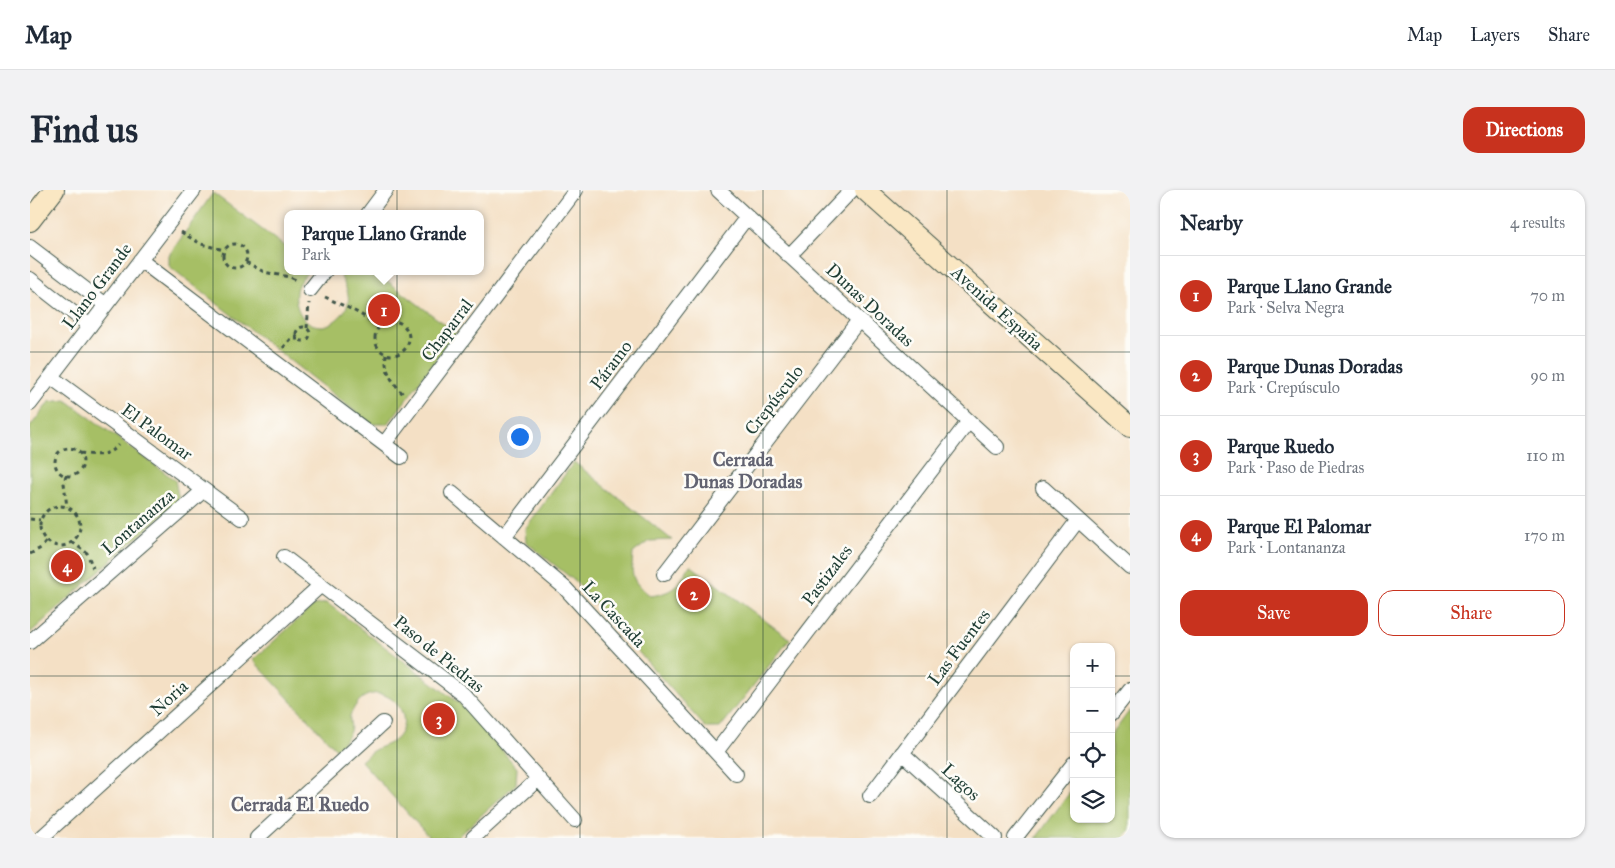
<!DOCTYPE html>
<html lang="en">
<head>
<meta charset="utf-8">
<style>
	:root { --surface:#fff; --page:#f2f2f3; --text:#1f2937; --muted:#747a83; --line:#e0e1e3; --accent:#c8321e }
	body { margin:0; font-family:"IM FELL Great Primer",serif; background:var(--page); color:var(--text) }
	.controls { position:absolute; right:15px; bottom:15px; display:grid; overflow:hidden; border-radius:10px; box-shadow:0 1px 4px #0004 }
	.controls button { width:45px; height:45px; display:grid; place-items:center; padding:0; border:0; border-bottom:1px solid var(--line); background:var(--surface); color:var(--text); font:25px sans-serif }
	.you { position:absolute; left:489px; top:246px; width:18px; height:18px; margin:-12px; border:4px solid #fff; border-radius:50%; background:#1a73e8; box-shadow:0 0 0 8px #1a73e833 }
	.badge { display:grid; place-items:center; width:32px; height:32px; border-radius:50%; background:var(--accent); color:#fff; font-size:16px; font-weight:700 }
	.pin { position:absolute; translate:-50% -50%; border:2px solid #fff; box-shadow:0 1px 5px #0006 }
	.popup { position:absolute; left:254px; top:20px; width:200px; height:65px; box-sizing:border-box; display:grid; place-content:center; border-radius:10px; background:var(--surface); filter:drop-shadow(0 1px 4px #0005); font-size:16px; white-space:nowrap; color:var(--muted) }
	.popup b { font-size:19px; color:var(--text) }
	.popup::after { content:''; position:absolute; left:50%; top:100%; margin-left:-10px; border:10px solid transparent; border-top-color:var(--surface) }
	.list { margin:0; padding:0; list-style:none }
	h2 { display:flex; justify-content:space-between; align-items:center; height:65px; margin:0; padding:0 20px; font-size:21px }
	h2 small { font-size:16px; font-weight:400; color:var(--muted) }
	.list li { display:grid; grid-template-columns:32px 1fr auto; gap:15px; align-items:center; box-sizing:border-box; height:80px; padding:0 20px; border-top:1px solid var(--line) }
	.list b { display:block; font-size:19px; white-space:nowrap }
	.list p { margin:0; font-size:16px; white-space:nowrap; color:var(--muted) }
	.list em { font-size:16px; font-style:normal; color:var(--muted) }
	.actions { display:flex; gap:10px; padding:15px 20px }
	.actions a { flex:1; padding:11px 0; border:1px solid var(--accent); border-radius:15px; text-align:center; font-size:18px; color:var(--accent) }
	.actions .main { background:var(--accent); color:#fff }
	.icon { flex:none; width:28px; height:28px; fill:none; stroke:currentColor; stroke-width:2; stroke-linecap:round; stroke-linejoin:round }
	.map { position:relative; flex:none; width:1100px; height:648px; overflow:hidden; border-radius:15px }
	header { display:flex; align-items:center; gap:30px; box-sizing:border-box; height:70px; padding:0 25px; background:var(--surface); border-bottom:1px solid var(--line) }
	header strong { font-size:24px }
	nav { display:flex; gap:28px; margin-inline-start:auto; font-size:18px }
	.intro { display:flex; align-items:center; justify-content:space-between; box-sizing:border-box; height:120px; padding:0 30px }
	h1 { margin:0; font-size:35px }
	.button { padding:12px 22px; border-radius:15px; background:var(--accent); color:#fff; font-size:18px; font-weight:700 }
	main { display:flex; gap:30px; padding:0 30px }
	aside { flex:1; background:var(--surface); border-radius:15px; box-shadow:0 1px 4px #0004 }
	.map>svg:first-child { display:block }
	.green { fill:#a6bf65; stroke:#627e4c }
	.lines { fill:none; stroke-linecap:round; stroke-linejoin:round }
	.minor-casing { stroke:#3f554a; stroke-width:16 }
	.secondary-casing { stroke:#3f554a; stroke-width:22 }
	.path { stroke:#3f554a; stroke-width:3; stroke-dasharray:4 4; stroke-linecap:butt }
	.minor { stroke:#fff; stroke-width:14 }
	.secondary { stroke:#fae7c3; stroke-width:20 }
	.grid { fill:none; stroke:#1f3d34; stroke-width:1; stroke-opacity:0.55 }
	.labels { text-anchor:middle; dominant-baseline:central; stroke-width:5; stroke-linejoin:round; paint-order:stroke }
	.street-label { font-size:18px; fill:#1f3d34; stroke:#fdfcf7 }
	.neighbourhood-label { font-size:19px; font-weight:bold; fill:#626371; stroke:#fdfcf7 }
</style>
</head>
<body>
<header>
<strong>Map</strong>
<nav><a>Map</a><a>Layers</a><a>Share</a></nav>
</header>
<div class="intro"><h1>Find us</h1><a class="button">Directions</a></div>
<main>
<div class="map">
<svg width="1100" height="648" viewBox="0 0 1100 648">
	<rect width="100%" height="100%" fill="#fdfcf7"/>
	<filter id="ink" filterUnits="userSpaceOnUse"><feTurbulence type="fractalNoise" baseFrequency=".02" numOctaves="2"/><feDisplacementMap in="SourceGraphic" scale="10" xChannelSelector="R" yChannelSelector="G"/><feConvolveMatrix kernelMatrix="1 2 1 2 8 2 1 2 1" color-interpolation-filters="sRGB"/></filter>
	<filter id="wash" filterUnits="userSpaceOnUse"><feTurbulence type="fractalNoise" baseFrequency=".0096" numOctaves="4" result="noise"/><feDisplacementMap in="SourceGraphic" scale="20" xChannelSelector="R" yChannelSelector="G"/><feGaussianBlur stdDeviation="1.12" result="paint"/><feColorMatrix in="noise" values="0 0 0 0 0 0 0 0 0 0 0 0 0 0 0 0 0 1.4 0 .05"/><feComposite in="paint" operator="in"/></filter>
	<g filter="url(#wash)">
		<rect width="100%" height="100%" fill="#f4e0c5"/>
		<path class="green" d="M183,3L258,59V81H278C275,86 269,91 267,97C262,115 272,137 293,136C303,135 316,123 318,113C320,104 315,95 311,87L315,81H344L426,143L358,234H341L139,76V65Z
			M36,210L145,290L149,310L0,443V237L19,212Z
			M544,272L642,350L619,351L603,363C601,387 601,391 621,406C645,402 649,395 660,375L760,449L690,538H676L546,392L496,352L495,339Z
			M297,413L438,520L487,578L486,594L426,648H400L331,571C336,567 340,562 346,559C352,556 361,554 366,549C389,525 354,489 330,510C327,513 321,522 320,526C319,531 322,536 320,541C317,549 311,554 306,559L223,470L284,415Z
			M1100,520V640L1094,648H1006L1044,597V629H1081V546Z"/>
	</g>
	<g filter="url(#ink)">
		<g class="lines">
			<defs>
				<path id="minor" d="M688,0L967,257
					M338,24L356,0
					M0,57L76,115
					M759,66L822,0
					M110,70L371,267
					M0,89L60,136
					M280,100L295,81
					M21,187L212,328
					M0,214L164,0
					M354,254L546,0
					M1013,298L1100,377
					M422,303L535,398L706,584
					M474,347L717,27
					M254,367L433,504L545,630
					M634,384L829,130
					M0,452L174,300
					M1081,524L1100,500
					M686,562L939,231
					M872,563L965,648
					M840,606L1048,330
					M11,648L291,395
					M227,648L353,533
					M443,648L508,589
					M985,648L1044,573"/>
				<path id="secondary" d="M835,0L1100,237
					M0,31L24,0"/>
			</defs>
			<use href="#minor" class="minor-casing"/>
			<use href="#secondary" class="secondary-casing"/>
			<path class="path" d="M151,42L171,54L194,60
				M193 66a12 12 0 1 1 24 0a12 12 0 1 1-24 0Z
				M216,72L234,82L259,87L268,91
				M295,107C313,116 334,123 348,138
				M345 148a17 17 0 1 1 34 0a17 17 0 1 1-34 0Z
				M266 144a7 7 0 1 1 14 0a7 7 0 1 1-14 0Z
				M277,138L279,113
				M253,158L261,149H268
				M356,164C354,181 363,193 374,205
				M25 272a14 14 0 1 1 28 0a14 14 0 1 1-28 0Z
				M50,263C65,265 76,268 88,255
				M36,285L34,293L37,317
				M10 336a20 20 0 1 1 40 0a20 20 0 1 1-40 0Z
				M0,329L10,330
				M42,352L57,363L63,378
				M0,364L11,358L16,352"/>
			<use href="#minor" class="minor"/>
			<use href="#secondary" class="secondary"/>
		</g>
	</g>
	<path class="grid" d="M183,0V648M367,0V648M550,0V648M733,0V648M917,0V648M0,162H1100M0,324H1100M0,486H1044M1081,486H1100"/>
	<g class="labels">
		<g class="street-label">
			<text transform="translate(67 96) rotate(-53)">Llano Grande</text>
			<text transform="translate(840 115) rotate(43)">Dunas Doradas</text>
			<text transform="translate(967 118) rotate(42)">Avenida España</text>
			<text transform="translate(417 140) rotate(-53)">Chaparral</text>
			<text transform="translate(581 175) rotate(-53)">Páramo</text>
			<text transform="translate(744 210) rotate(-52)">Crepúsculo</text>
			<text transform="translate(127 242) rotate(36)">El Palomar</text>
			<text transform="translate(108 332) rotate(-41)">Lontananza</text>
			<text transform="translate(797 385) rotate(-53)">Pastizales</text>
			<text transform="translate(584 424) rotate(47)">La Cascada</text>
			<text transform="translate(929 457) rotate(-53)">Las Fuentes</text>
			<text transform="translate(409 464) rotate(39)">Paso de Piedras</text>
			<text transform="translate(139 508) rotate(-42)">Noria</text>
			<text transform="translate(931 592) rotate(43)">Lagos</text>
		</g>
		<g class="neighbourhood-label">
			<text x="713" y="269">Cerrada<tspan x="713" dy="22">Dunas Doradas</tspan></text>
			<text x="270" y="614">Cerrada El Ruedo</text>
		</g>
	</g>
</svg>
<div class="controls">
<button>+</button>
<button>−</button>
<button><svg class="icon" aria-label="locate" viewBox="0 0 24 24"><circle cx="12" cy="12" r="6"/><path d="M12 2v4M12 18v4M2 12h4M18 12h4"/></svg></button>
<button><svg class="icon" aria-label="layers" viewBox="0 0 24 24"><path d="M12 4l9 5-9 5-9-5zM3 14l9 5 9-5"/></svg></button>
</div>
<div class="you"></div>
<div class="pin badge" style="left:354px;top:120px">1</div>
<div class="popup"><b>Parque Llano Grande</b>Park</div>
<div class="pin badge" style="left:664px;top:404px">2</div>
<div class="pin badge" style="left:409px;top:529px">3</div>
<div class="pin badge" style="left:37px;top:376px">4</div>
</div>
<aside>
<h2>Nearby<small>4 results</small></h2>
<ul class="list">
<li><span class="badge">1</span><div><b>Parque Llano Grande</b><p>Park · Selva Negra</p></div><em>70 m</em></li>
<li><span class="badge">2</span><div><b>Parque Dunas Doradas</b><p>Park · Crepúsculo</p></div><em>90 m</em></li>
<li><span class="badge">3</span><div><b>Parque Ruedo</b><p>Park · Paso de Piedras</p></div><em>110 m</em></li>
<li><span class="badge">4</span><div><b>Parque El Palomar</b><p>Park · Lontananza</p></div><em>170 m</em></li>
</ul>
<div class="actions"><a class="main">Save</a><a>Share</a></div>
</aside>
</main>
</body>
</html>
